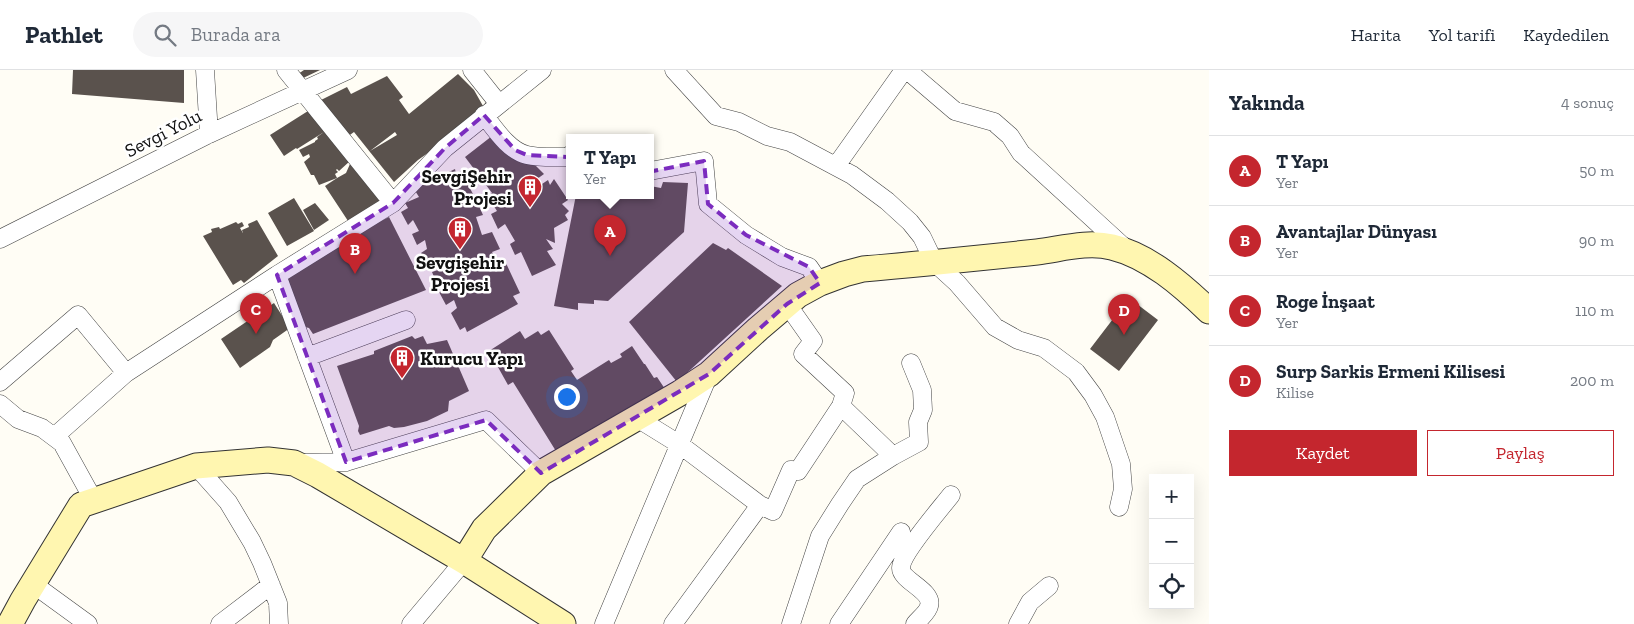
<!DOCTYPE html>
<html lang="tr">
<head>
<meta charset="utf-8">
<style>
	:root { --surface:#fff; --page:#f6f6f7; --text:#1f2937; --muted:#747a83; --line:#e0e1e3; --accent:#c4262e }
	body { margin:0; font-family:"Zilla Slab",serif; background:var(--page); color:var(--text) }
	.controls { position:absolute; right:15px; bottom:15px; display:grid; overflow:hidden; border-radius:0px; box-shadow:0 5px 20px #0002 }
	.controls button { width:45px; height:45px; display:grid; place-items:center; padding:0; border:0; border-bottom:1px solid var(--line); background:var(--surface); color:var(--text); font:25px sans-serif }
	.you { position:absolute; left:566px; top:326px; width:18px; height:18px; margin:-12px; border:4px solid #fff; border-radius:50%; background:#1a73e8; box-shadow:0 0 0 8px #1a73e833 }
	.badge { display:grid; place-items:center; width:32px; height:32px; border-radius:50%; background:var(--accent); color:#fff; font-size:16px; font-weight:700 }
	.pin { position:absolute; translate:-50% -41px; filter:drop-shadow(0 1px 2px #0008) }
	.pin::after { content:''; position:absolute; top:26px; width:18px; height:15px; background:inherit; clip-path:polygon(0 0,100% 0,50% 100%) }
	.popup { position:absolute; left:566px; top:64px; width:88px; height:65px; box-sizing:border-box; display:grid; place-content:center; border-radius:0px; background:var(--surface); filter:drop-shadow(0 1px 4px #0005); font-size:16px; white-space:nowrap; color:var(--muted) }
	.popup b { font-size:19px; color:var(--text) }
	.popup::after { content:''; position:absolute; left:50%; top:100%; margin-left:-10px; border:10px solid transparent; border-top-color:var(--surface) }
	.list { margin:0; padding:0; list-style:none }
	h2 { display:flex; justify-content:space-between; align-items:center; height:65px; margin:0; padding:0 20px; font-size:21px }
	h2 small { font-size:16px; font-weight:400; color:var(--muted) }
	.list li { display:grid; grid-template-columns:32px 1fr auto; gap:15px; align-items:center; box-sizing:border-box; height:70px; padding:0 20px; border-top:1px solid var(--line) }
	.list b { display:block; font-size:19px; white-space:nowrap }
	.list p { margin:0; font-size:16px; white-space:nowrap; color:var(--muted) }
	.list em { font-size:16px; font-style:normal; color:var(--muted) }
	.actions { display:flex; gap:10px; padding:15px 20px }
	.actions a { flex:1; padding:11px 0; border:1px solid var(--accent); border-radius:0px; text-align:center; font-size:18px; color:var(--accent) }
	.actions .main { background:var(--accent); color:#fff }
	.icon { flex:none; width:28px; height:28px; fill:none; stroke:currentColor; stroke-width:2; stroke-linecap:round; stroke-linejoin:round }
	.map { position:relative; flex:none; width:1209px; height:554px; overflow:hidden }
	header { display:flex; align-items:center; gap:30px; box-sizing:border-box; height:70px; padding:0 25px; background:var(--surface); border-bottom:1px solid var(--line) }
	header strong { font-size:24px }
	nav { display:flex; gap:28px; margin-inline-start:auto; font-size:18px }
	.search { width:350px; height:45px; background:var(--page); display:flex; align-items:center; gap:12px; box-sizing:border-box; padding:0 18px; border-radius:28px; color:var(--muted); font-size:19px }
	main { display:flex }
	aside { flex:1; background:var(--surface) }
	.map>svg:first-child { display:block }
	.building { fill:#5a524d; fill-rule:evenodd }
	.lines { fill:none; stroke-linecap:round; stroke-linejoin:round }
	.street-casing { stroke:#444; stroke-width:19 }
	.secondary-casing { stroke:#333; stroke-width:27 }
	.street { stroke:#fff; stroke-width:18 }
	.secondary { stroke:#fff6b0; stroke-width:25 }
	.marked { fill:#7b2cbf; fill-opacity:0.2; stroke:#7b2cbf; stroke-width:4; stroke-dasharray:10 6; stroke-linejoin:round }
	.labels { text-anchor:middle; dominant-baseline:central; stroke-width:5; stroke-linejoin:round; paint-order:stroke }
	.street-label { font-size:19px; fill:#111; stroke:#fff }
	.poi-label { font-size:19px; font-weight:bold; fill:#111; stroke:#fff; text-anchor:end }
</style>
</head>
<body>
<header>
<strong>Pathlet</strong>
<div class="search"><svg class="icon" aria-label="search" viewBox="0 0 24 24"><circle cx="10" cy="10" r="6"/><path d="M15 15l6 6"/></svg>Burada ara</div>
<nav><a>Harita</a><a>Yol tarifi</a><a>Kaydedilen</a></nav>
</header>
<main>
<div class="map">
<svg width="1209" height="554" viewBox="0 0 1209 554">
	<rect width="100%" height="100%" fill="#fffdf5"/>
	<path class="building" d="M73,0H184V33L72,24Z
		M304,0H320L299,10L295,6Z
		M458,4L474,20L483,36L486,32L488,33L456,63L418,90L394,112L354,62L347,67L321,30L347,17L351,24L387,6L403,27L399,30L409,44ZM395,62L397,65L370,81Z
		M308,41L312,47L318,50L350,91L339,101L337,99L336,100L338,102L335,104L337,108L346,103L350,94L382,133L350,154L325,116L337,108L319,115L314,105H311L304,92L310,87L309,84L303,87L299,80L315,72V71L318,69L317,67L324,62L297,79L296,78L284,86L270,65Z
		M492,66L527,87L544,104L537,109L542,114L548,110L550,115L554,109L568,130L562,134L569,141L565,145L568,150L554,158L555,173L546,169L553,179L547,181L556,195L532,206L521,182L515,185L510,174L515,171L505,154L498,159L491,144L497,141L488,127L492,123L465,87Z
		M455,99L456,104L461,101L474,126L470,128L472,133L477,132L483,145L476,147L482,165L492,162L500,179L492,182L498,193L505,191L520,223L513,226L518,234L467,262L465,257L460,260L451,243L457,238L454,230L446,235L439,222L448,218L445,211L437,214L432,202L438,200L433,190L426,195L421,183L427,179L425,170L417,175L412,164L419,161L413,150L408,155L401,142L408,138L405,133L419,127L414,119Z
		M663,112L688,113L684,162L608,231L594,230V234L578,233V240L554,236L576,125H650V116L661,118Z
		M294,128L314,161L287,176L268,143Z
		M315,133L329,150L314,160L303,140Z
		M389,147L426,220L313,264L309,258L305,257L286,209L368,157Z
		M257,150L278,186L244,213L241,210L233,215L203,166L212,162L211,159L219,157L220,159L236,152L238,154L242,152L244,156L240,158L243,163L242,160L249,157L248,154Z
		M713,173L726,180L728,178L782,216L677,312L629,252Z
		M1129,228L1158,250L1119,301L1090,279Z
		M274,233L290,258L273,270L270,277L240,298L221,269Z
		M549,260L574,299L571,301L577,310L609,290L611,293L622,287L620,284L632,276L644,294H645L654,308L657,307L665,319L559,386L513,312L508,315L489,281L520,261L525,269L538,261L541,265Z
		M412,266L415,269L423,266L427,274L447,270L469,321L449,331L448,341L427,351L404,357L394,358L389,356L360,365L358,361L359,356L337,296L374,284V281Z"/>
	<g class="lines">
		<defs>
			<path id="street" d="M205,0L209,64
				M286,0L393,133L445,78L542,0
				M472,0L499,34
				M674,0L716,46L739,52L767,66L790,72L852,105L887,131L910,152L922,167L934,192L957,213L995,257L1018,270L1044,278L1076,302L1093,325L1105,347L1121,394L1123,419L1119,437
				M907,0L955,41L994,52L1010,66L1021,83L1127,180
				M484,45C495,59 509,81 527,85C540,88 554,87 567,87L570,85
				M836,96L904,0
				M650,101L704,91L708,134L746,165L782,187L809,197L820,213
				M0,169L209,64L348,0
				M787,234L813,271L803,284L845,323L841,336L893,386L857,409L840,434L820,466L791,554
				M307,287L406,250
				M126,303L277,205
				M0,312L78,245L126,303L54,367
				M0,334L18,349L42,358L62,373L94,431
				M637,348L679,374L760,435
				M893,386L919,372L918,352L923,340L922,320L911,293
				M346,392L277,205L393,133
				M299,393L346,392L486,350L541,403
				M196,396L228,432L252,472L262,493L278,533L279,554
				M33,514L88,554
				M220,554L271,515
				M411,554L464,491
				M604,554L709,304
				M673,554L760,435L773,441L791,400L798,401L841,336
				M839,554L901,462
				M915,554C919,549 928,542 929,536C934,521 901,511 901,498C901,484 941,438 951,425
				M1018,554L1030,532L1049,516"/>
			<path id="secondary" d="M464,491L484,459L541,403L680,323L709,304L758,259L798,225L820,213L844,204L863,199C921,194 979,188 1037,182C1061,179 1087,171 1112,177C1149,186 1182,215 1209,241
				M10,554L23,530L81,435L196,396L268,390L294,393L318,405L464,491L563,554"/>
		</defs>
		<use href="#street" class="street-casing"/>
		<use href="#secondary" class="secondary-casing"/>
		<use href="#street" class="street"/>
		<use href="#secondary" class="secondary"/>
	</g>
	<path class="marked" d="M484,45L515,80L527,85L567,87L584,77H598L626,100L653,101L704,91L708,134L746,165L809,197L820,213L787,234L709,304L541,403L486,350L346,392L277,205L393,133L445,78Z"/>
	<defs>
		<symbol id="building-pin" viewBox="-11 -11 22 30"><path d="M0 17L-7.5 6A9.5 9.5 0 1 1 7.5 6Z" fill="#c4262e" stroke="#fff"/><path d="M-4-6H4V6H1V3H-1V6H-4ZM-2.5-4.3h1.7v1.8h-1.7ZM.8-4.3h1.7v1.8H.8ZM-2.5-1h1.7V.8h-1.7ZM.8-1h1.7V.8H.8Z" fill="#fff"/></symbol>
	</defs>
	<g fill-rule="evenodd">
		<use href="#building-pin" x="516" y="103" width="28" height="38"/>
		<use href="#building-pin" x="446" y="145" width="28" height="38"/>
		<use href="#building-pin" x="388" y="274" width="28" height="38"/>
	</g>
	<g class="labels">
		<g class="street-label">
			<text transform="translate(163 63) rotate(-27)">Sevgi Yolu</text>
		</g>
		<g class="poi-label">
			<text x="512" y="106">SevgiŞehir<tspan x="512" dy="22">Projesi</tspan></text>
			<text x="460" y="192" text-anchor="middle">Sevgişehir<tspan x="460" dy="22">Projesi</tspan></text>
			<text x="420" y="288" text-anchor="start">Kurucu Yapı</text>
		</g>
	</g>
</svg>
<div class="controls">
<button>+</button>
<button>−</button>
<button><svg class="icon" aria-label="locate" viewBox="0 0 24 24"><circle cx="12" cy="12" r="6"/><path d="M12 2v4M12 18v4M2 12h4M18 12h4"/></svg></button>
</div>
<div class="you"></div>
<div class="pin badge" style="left:610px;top:186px">A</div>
<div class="popup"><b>T Yapı</b>Yer</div>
<div class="pin badge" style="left:355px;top:204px">B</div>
<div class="pin badge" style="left:256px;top:264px">C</div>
<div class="pin badge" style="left:1124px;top:265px">D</div>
</div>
<aside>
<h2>Yakında<small>4 sonuç</small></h2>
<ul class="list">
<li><span class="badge">A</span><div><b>T Yapı</b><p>Yer</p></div><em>50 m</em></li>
<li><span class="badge">B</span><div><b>Avantajlar Dünyası</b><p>Yer</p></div><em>90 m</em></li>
<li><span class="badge">C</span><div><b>Roge İnşaat</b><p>Yer</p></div><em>110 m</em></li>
<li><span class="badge">D</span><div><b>Surp Sarkis Ermeni Kilisesi</b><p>Kilise</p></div><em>200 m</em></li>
</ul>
<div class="actions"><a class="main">Kaydet</a><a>Paylaş</a></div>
</aside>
</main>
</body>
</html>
